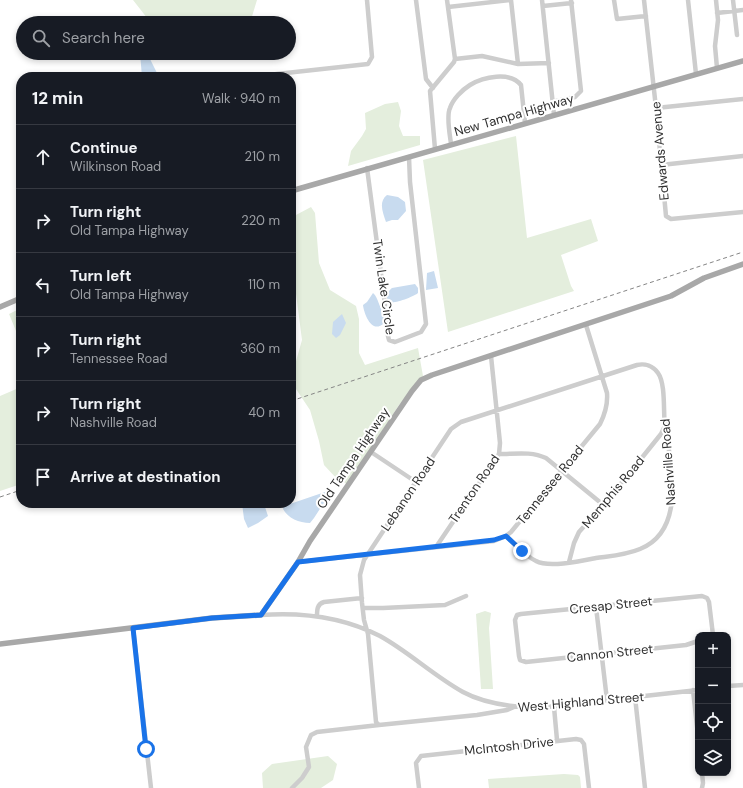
<!DOCTYPE html>
<html lang="en">
<head>
<meta charset="utf-8">
<style>
	:root { --surface:#171b24; --page:#242831; --text:#f1f3f6; --muted:#9ea1a6; --line:#363941 }
	body { margin:0; font-family:"DM Sans",sans-serif; background:var(--page); color:var(--text) }
	.controls { position:absolute; right:12px; bottom:12px; display:grid; overflow:hidden; border-radius:8px; box-shadow:0 2px 6px #0003 }
	.controls button { width:36px; height:36px; display:grid; place-items:center; padding:0; border:0; border-bottom:1px solid var(--line); background:var(--surface); color:var(--text); font:20px sans-serif }
	.stop { position:absolute; width:12px; height:12px; margin:-9px; border:3px solid #1a73e8; border-radius:50%; background:#fff }
	.stop.end { background:#1a73e8; border-color:#fff; box-shadow:0 1px 4px #0008 }
	.list { margin:0; padding:0; list-style:none }
	h2 { display:flex; justify-content:space-between; align-items:center; height:52px; margin:0; padding:0 16px; font-size:17px }
	h2 small { font-size:13px; font-weight:400; color:var(--muted) }
	.list li { display:grid; grid-template-columns:26px 1fr auto; gap:12px; align-items:center; box-sizing:border-box; height:64px; padding:0 16px; border-top:1px solid var(--line) }
	.list b { display:block; font-size:15px; white-space:nowrap }
	.list p { margin:0; font-size:13px; white-space:nowrap; color:var(--muted) }
	.list em { font-size:13px; font-style:normal; color:var(--muted) }
	.icon { flex:none; width:22px; height:22px; fill:none; stroke:currentColor; stroke-width:2; stroke-linecap:round; stroke-linejoin:round }
	.map { position:relative; flex:none; width:743px; height:788px; overflow:hidden }
	.search { position:absolute; background:var(--surface); box-shadow:0 2px 6px #0003; left:16px; top:16px; width:280px; height:44px; display:flex; align-items:center; gap:10px; box-sizing:border-box; padding:0 14px; border-radius:22px; color:var(--muted); font-size:15px }
	.panel { position:absolute; background:var(--surface); box-shadow:0 2px 6px #0003; left:16px; top:72px; width:280px; height:436px; border-radius:16px }
	.map>svg:first-child { display:block }
	.green { fill:#e4eedd }
	.water { fill:#c8dbef }
	.lines { fill:none; stroke-linecap:round; stroke-linejoin:round }
	.minor { stroke:#cdcdcd; stroke-width:4.5 }
	.major { stroke:#a8a8a8; stroke-width:5.5 }
	.rail { stroke:#858585; stroke-width:1; stroke-dasharray:4 3; stroke-linecap:butt }
	.route { stroke:#1a73e8; stroke-width:5 }
	.labels { text-anchor:middle; dominant-baseline:central; stroke-width:4; stroke-linejoin:round; paint-order:stroke }
	.street-label { font-size:13px; fill:#303030; stroke:#fff }
</style>
</head>
<body>
<div class="map">
<svg width="743" height="788" viewBox="0 0 743 788">
	<rect width="100%" height="100%" fill="#fff"/>
	<path class="green" d="M133,0H257L250,23H151Z
		M174,53H225L216,60L177,58Z
		M398,102L401,111L399,126L403,136H420V145L348,166L351,151L362,136L366,129L365,113L385,104Z
		M516,136L527,238L591,219L598,241L561,255L571,286L574,291L448,332L423,160Z
		M311,207L315,213L319,263L330,290L356,306L359,319V353L365,365L418,348L423,376L399,405L347,484L337,479L324,465L319,441L310,410L296,389L291,379L302,340L291,255V231L296,215Z
		M21,308V343L9,314Z
		M21,387V484L0,491V396Z
		M485,611L491,613L489,628L493,689H481L476,614Z
		M328,756L337,764L333,780L321,788H263L262,773L272,764Z
		M564,774L578,775L580,777L581,788H489L488,779Z"/>
	<path class="water" d="M140,53H147L159,77H142Z
		M387,195L398,197L405,202L406,211L398,220H392L386,222C383,213 378,202 387,195Z
		M434,271L438,288L426,290L427,273Z
		M415,284L418,288V293C415,296 395,304 390,302C384,299 388,291 392,288Z
		M373,293C379,298 378,307 384,312V323C372,335 364,314 363,305L367,302Z
		M342,314L346,323L340,335L336,338L332,334L333,322Z
		M325,492L329,495L314,518L310,523C299,523 288,518 283,509L284,506Z
		M242,503L261,504L265,507L268,516L258,523L248,528L244,519Z"/>
	<g class="lines">
		<path class="minor" d="M416,0L426,79L433,88
			M447,0L455,59
			M511,0L518,64
			M542,0L554,115
			M614,0L617,19L646,16
			M644,0L656,108L666,216L671,219L743,212
			M688,0L696,74
			M716,0L718,20L715,46L717,68
			M733,0L737,35
			M543,6L572,3
			M448,7L511,0
			M717,13L743,10
			M455,59L482,56L518,64L549,63
			M250,77L368,64L372,57L367,0
			M552,102L575,97L581,91L571,0
			M656,108L743,99
			M451,144C450,135 446,116 450,108C453,99 462,90 470,85C483,77 510,71 521,85L525,123
			M435,149L430,91L454,62L455,59
			M661,165L743,156
			M367,168L384,296L388,336L389,340L395,342L421,332L426,324L410,182L409,157
			M371,452L416,482
			M499,454C515,454 531,451 546,458L601,503
			M506,536C515,544 525,556 536,561C549,568 581,561 596,558C610,556 626,555 640,549C683,532 673,474 667,438C667,434 665,430 665,426C663,413 666,384 658,373C653,366 645,363 637,365L461,422L451,429L364,560L360,575L362,603L364,620L368,634L376,722L379,725L477,715L507,710L514,707
			M436,547L499,454L500,443L491,356
			M298,562L494,541L506,536L511,532L600,424C605,414 608,405 607,393L586,325
			M569,562L574,543L579,532L596,513L601,503L607,499L624,480L661,434L665,426
			M596,607L607,700
			M363,608H383L445,605L466,596
			M261,615C302,612 343,617 380,636C409,652 434,676 463,692C485,704 512,707 537,708L698,690
			M317,616C317,610 317,604 324,602L362,598
			M133,628L151,788
			M698,641L686,645L526,662L520,660L519,656L515,620L517,615L521,614L702,596L707,598L709,602L713,635
			M728,686L743,685
			M693,690L698,735
			M635,697L645,788
			M554,707L557,740
			M702,773L703,783L702,788
			M292,788L302,778L309,767L306,747L311,735L317,732L379,725
			M419,788L416,763L421,756L576,739L581,740L584,744L589,788"/>
		<path class="major" d="M291,191L743,61
			M0,307L21,298
			M0,644L212,618L261,615L298,562L310,541L412,391L421,380L432,375L671,296L704,278L743,264"/>
		<path class="rail" d="M291,330L292,343L291,355
			M291,401L743,252
			M0,497L21,490"/>
	</g>
	<g class="lines">
		<path class="route" d="M146,749L133,628L212,618L261,615L298,562L494,540L506,536L522,551"/>
	</g>
	<g class="labels">
		<g class="street-label">
			<text transform="translate(514 115) rotate(-16)">New Tampa Highway</text>
			<text transform="translate(660 151) rotate(-95)">Edwards Avenue</text>
			<text transform="translate(384 287) rotate(82)">Twin Lake Circle</text>
			<text transform="translate(353 458) rotate(-56)">Old Tampa Highway</text>
			<text transform="translate(668 462) rotate(-94)">Nashville Road</text>
			<text transform="translate(550 485) rotate(-51)">Tennessee Road</text>
			<text transform="translate(474 489) rotate(-56)">Trenton Road</text>
			<text transform="translate(613 492) rotate(-50)">Memphis Road</text>
			<text transform="translate(408 494) rotate(-56)">Lebanon Road</text>
			<text transform="translate(611 605) rotate(-6)">Cresap Street</text>
			<text transform="translate(610 653) rotate(-6)">Cannon Street</text>
			<text transform="translate(581 702) rotate(-5)">West Highland Street</text>
			<text transform="translate(509 746) rotate(-6)">McIntosh Drive</text>
		</g>
	</g>
</svg>
<div class="controls">
<button>+</button>
<button>−</button>
<button><svg class="icon" aria-label="locate" viewBox="0 0 24 24"><circle cx="12" cy="12" r="6"/><path d="M12 2v4M12 18v4M2 12h4M18 12h4"/></svg></button>
<button><svg class="icon" aria-label="layers" viewBox="0 0 24 24"><path d="M12 4l9 5-9 5-9-5zM3 14l9 5 9-5"/></svg></button>
</div>
<div class="stop" style="left:146px;top:749px"></div>
<div class="stop end" style="left:522px;top:551px"></div>
<div class="search"><svg class="icon" aria-label="search" viewBox="0 0 24 24"><circle cx="10" cy="10" r="6"/><path d="M15 15l6 6"/></svg>Search here</div>
<section class="panel">
<h2>12 min<small>Walk · 940 m</small></h2>
<ul class="list">
<li><svg class="icon" aria-label="ahead" viewBox="0 0 24 24"><path d="M12 20V5M6 11l6-6 6 6"/></svg><div><b>Continue</b><p>Wilkinson Road</p></div><em>210 m</em></li>
<li><svg class="icon" aria-label="right" viewBox="0 0 24 24"><path d="M7 20v-9h11M14 6l5 5-5 5"/></svg><div><b>Turn right</b><p>Old Tampa Highway</p></div><em>220 m</em></li>
<li><svg class="icon" aria-label="left" viewBox="0 0 24 24"><path d="M17 20v-9H6M10 6l-5 5 5 5"/></svg><div><b>Turn left</b><p>Old Tampa Highway</p></div><em>110 m</em></li>
<li><svg class="icon" aria-label="right" viewBox="0 0 24 24"><path d="M7 20v-9h11M14 6l5 5-5 5"/></svg><div><b>Turn right</b><p>Tennessee Road</p></div><em>360 m</em></li>
<li><svg class="icon" aria-label="right" viewBox="0 0 24 24"><path d="M7 20v-9h11M14 6l5 5-5 5"/></svg><div><b>Turn right</b><p>Nashville Road</p></div><em>40 m</em></li>
<li><svg class="icon" aria-label="arrive" viewBox="0 0 24 24"><path d="M6 21V4h12l-3 4 3 4H6"/></svg><div><b>Arrive at destination</b></div></li>
</ul>
</section>
</div>
</body>
</html>
